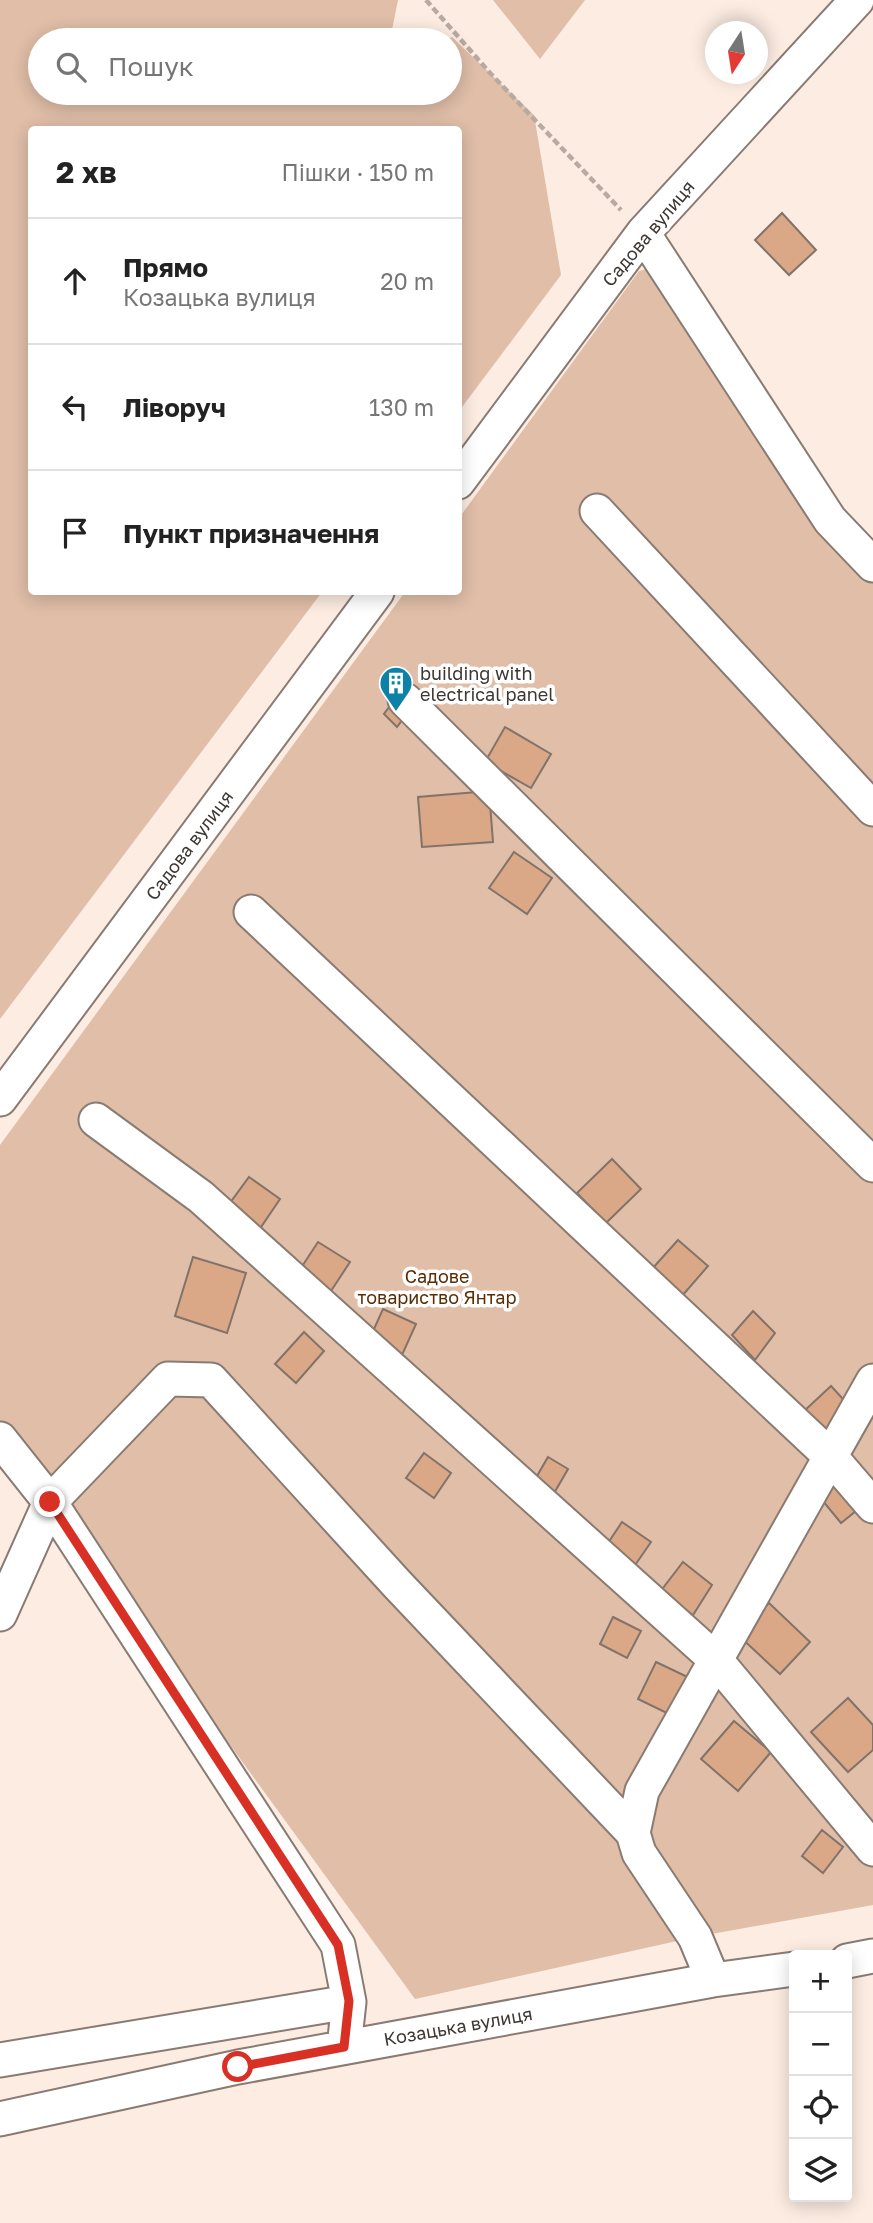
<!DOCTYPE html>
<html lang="uk">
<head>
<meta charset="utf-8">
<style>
	:root { --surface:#fff; --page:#f2f2f2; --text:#222; --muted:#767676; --line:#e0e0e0 }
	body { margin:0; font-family:"Golos Text",sans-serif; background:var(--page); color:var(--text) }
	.controls { position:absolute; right:21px; bottom:21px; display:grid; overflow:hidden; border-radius:7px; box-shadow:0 4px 18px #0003 }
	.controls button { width:63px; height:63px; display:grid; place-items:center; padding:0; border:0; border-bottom:2px solid var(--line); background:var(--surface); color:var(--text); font:35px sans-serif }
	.compass { position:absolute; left:705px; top:21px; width:63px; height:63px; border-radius:50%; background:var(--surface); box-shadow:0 4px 18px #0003; rotate:192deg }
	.stop { position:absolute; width:21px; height:21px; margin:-16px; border:5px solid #d93025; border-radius:50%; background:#fff }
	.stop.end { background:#d93025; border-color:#fff; box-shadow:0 2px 7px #0008 }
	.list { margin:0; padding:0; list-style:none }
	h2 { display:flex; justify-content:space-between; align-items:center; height:91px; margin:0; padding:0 28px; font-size:30px }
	h2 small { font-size:23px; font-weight:400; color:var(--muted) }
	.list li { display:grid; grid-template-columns:46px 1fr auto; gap:21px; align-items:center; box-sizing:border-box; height:126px; padding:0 28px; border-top:2px solid var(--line) }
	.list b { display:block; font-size:26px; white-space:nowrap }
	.list p { margin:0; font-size:23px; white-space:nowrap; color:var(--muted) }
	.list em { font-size:23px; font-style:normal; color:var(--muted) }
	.icon { flex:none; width:38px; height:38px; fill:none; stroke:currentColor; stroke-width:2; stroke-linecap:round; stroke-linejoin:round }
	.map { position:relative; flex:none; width:873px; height:2223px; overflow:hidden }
	.search { position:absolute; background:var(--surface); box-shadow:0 4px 18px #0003; left:28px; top:28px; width:434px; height:77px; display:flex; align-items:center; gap:18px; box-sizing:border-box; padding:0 24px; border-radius:38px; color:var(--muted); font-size:26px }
	.panel { position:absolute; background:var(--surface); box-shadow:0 4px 18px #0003; left:28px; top:126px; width:434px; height:469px; border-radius:7px }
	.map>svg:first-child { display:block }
	.green { fill:#e0bea8 }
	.building { fill:#dba887; stroke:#81736a; stroke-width:2 }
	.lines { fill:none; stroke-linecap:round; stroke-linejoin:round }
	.minor-casing { stroke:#897b72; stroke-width:37 }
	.path { stroke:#b7aaa3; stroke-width:4.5; stroke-dasharray:7 3.5; stroke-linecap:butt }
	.minor { stroke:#fff; stroke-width:33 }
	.route { stroke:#d93025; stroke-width:9 }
	.labels { text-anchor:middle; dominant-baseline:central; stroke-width:7; stroke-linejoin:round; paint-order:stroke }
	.street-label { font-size:18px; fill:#3d3733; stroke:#fff }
	.poi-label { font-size:18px; fill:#3d3733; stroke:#fff; text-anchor:start }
	.park-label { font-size:18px; fill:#5b2c03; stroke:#fff }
</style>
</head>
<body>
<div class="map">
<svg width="873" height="2223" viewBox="0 0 873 2223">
	<rect width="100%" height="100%" fill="#fcece2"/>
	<path class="green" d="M0,0H398L390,40H40V93H450V40H447L452,37L534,115L561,275L459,411L458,130H32V592H322L0,1019Z
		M493,0H585L540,59Z
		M664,265L873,565V1905L695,1937L415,1999L0,1429V1145L405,592H458L459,518L639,271Z"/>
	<path class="building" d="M782,213L816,250L789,275L755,240Z
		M395,699L408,712L397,727L384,714Z
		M505,727L551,754L531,788L485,762Z
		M489,791L493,842L422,847L418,797Z
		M514,852L552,878L527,914L489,888Z
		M612,1159L641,1189L606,1223L577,1193Z
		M249,1177L280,1199L259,1230L227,1207Z
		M678,1240L708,1266L682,1296L652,1269Z
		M318,1242L350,1262L331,1291L299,1271Z
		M193,1257L246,1273L227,1333L175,1316Z
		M383,1309L416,1324L402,1355L369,1340Z
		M753,1311L775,1333L755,1360L732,1335Z
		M304,1332L324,1351L296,1383L275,1364Z
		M831,1386L854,1411L827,1437L803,1412Z
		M424,1453L451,1473L434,1498L406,1478Z
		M548,1457L568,1469L553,1495L533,1483Z
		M839,1468L867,1502L841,1523L813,1489Z
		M622,1522L651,1542L631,1571L602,1552Z
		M683,1562L712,1585L693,1615L660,1592Z
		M769,1603L810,1642L780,1674L738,1635Z
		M613,1617L641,1631L627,1658L600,1644Z
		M656,1662L696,1681L677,1718L638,1699Z
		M848,1698L873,1725V1750L848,1772L811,1732Z
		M734,1721L771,1752L738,1791L701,1759Z
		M822,1830L843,1847L823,1873L802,1856Z"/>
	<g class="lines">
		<defs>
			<path id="minor" d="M643,233L830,520L873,565
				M458,482L643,233L857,0
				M597,511L873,809
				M405,700L873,1165
				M251,912L830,1456L873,1506
				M0,1099L377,592
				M96,1120L201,1197L715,1659L873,1849
				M0,1439L50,1502L338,1945L349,2002L344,2047
				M0,1614L50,1502L168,1379L211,1380L397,1584L633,1833
				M847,1961L873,1956
				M713,1980L695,1937L639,1853L633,1833L642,1791L873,1381
				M0,2060L349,2002
				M0,2119L238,2067L713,1980L794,1969"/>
		</defs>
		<use href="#minor" class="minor-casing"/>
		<path class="path" d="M426,0L491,74L621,210"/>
		<use href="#minor" class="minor"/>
	</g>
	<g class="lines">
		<path class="route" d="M50,1502L338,1945L349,2001L344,2047L238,2067"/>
	</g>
	<defs>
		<symbol id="building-pin" viewBox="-11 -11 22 30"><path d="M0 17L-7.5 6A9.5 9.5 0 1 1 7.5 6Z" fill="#0d81a8" stroke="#fff"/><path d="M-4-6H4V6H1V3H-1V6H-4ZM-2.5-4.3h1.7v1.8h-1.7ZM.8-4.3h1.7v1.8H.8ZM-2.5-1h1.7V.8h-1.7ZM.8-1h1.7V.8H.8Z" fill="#fff"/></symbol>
	</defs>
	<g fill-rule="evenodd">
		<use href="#building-pin" x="377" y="664" width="38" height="52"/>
	</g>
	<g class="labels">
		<g class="street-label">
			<text transform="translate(648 233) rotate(-50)">Садова вулиця</text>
			<text transform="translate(189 845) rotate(-53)">Садова вулиця</text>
			<text transform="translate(458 2026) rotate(-10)">Козацька вулиця</text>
		</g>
		<g class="poi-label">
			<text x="420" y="673">building with<tspan x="420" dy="21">electrical panel</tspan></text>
		</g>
		<g class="park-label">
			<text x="437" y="1276">Садове<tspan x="437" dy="21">товариство Янтар</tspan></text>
		</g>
	</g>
</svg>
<div class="controls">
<button>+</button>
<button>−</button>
<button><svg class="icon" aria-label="locate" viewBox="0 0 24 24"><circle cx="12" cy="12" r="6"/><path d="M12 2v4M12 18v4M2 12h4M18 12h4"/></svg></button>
<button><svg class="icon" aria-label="layers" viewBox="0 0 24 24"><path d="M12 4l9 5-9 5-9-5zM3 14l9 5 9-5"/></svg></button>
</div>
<svg class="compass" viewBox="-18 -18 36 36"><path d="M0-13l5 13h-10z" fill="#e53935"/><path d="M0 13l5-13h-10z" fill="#767676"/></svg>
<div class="stop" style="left:238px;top:2067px"></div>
<div class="stop end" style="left:50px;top:1502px"></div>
<div class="search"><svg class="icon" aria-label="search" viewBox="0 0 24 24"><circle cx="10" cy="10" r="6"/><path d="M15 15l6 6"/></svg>Пошук</div>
<section class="panel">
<h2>2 хв<small>Пішки · 150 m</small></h2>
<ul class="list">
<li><svg class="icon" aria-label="ahead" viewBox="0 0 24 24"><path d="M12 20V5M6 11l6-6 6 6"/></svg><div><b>Прямо</b><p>Козацька вулиця</p></div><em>20 m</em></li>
<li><svg class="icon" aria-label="left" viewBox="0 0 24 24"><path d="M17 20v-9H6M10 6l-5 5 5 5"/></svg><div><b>Ліворуч</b></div><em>130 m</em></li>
<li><svg class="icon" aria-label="arrive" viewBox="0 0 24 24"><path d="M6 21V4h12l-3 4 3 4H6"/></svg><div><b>Пункт призначення</b></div></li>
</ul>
</section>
</div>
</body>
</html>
